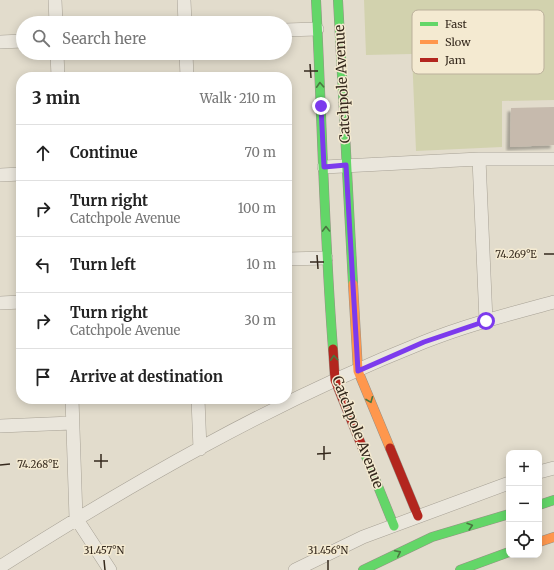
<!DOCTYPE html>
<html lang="en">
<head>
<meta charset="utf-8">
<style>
	:root { --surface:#fff; --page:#f2f2f2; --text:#222; --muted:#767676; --line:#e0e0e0 }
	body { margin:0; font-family:Merriweather,serif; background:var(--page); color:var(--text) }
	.controls { position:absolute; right:12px; bottom:12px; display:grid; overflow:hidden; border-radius:8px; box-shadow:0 2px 10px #0003 }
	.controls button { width:36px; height:36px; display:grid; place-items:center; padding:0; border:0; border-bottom:1px solid var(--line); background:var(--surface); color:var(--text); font:20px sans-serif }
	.stop { position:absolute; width:12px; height:12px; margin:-9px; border:3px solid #7c3aed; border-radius:50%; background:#fff }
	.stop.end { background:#7c3aed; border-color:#fff; box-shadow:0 1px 4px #0008 }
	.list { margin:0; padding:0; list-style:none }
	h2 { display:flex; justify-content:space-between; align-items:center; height:52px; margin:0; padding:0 16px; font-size:17px }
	h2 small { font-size:13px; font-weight:400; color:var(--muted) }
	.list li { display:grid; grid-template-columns:26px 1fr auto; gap:12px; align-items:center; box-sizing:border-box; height:56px; padding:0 16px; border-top:1px solid var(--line) }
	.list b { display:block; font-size:15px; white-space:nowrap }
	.list p { margin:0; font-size:13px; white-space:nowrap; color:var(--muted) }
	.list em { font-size:13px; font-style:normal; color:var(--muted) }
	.icon { flex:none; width:22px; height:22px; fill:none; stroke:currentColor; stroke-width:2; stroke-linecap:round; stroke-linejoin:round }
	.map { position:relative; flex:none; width:554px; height:570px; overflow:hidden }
	.search { position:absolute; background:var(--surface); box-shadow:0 2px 10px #0003; left:16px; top:16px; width:276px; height:44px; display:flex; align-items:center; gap:10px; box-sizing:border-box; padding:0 14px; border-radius:22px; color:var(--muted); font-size:15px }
	.panel { position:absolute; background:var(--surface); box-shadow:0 2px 10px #0003; left:16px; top:72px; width:276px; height:332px; border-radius:16px }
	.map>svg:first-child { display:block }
	.green { fill:#d2d2ae }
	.building { fill:#c6baad; filter:url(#shadow) }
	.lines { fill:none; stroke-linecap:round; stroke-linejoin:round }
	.street-casing { stroke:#a7a195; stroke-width:14 }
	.fast-casing { stroke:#979085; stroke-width:10 }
	.slow-casing { stroke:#979085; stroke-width:10 }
	.jam-casing { stroke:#979085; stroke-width:10 }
	.street { stroke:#eae6dc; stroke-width:13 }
	.fast { stroke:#63d668; stroke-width:9 }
	.slow { stroke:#ff974d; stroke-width:9 }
	.jam { stroke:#b3261e; stroke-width:9 }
	.oneway { stroke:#4a773f }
	.route { stroke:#7c3aed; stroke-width:5 }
	.ticks { fill:none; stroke:#35291d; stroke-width:1.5 }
	.labels { text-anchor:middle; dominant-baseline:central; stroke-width:3; stroke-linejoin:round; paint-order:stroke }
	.street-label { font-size:14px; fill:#35291d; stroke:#f4ead1 }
	.key { fill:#f4ead1; stroke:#bbb09b; stroke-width:1 }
	.key-label { font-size:11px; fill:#35291d }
	.ticks-label { font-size:10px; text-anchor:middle; fill:#35291d; stroke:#f4ead1; stroke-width:3; stroke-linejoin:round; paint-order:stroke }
</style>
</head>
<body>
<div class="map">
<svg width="554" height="570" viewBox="0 0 554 570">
	<defs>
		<filter id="shadow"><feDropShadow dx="-3.5" dy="3.5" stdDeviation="1" flood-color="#0004"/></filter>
	</defs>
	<rect width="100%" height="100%" fill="#e2dccc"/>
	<path class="green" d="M364,0H554V100L502,101V147L416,151L412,54L366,55Z"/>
	<path class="building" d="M554,107V145L510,147L511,108Z"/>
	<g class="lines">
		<defs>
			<path id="street" d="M55,0L56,23
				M184,0L185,23
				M285,30L317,29
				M0,42L23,41
				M57,53L58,77
				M186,53L187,77
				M479,159L486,321
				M324,167L479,159H554
				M0,175L21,174
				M287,259L326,258
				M0,303L21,302
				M72,399L76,518L110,570
				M198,399L200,449
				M0,426L72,423
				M539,472L554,468
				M0,567C135,481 275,401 424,342C466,325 510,314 554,302
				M295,570L363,537L509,483"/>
			<path id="fast" d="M316,0C322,116 324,233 333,349
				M338,0L353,284
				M363,449L394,526
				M539,505L554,500
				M363,570L432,537L509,514
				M460,570L509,552"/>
			<path id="slow" d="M353,284L358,371L390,448
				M539,542L554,537"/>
			<path id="jam" d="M333,349L335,380L363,449
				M390,448L418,516"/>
		</defs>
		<use href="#street" class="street-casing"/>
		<use href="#fast" class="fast-casing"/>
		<use href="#slow" class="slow-casing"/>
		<use href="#jam" class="jam-casing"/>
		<use href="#street" class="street"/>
		<use href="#fast" class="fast"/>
		<use href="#slow" class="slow"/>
		<use href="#jam" class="jam"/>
	</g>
	<defs><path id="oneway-chevron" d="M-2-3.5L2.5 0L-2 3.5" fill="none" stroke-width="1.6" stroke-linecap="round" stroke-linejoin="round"/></defs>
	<g class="oneway">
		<use href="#oneway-chevron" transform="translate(320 85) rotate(-93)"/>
		<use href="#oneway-chevron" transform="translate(326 229) rotate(-91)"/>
		<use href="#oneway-chevron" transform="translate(334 358) rotate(-94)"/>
		<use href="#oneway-chevron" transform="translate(370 400) rotate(68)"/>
		<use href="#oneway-chevron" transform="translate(470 526) rotate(-17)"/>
		<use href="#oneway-chevron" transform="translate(398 553) rotate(-26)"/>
	</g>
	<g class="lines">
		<path class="route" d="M321,106L324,167L346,165L358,371L424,342L486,321"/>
	</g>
	<path class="ticks" d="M310,64L311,78M304,71H318M544,254H554M317,255L318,269M310,262H324M324,446V460M101,454V468M317,454L331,453M94,461H108M0,465L10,464M104,560L105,570M328,560V570"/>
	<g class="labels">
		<g class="street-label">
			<text transform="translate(342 84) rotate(-93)">Catchpole Avenue</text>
			<text transform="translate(358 432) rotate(69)">Catchpole Avenue</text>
		</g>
	</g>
	<rect x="412" y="10" width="132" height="64" rx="6" class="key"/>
	<rect x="420" y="22" width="18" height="4" fill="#63d668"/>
	<rect x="420" y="40" width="18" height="4" fill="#ff974d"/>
	<rect x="420" y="58" width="18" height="4" fill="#b3261e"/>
	<g class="key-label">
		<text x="445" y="28">Fast</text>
		<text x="445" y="46">Slow</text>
		<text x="445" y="64">Jam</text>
	</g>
	<g class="ticks-label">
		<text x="516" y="258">74.269°E</text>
		<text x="38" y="468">74.268°E</text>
		<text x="104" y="554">31.457°N</text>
		<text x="328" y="554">31.456°N</text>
	</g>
</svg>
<div class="controls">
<button>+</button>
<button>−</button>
<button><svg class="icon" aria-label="locate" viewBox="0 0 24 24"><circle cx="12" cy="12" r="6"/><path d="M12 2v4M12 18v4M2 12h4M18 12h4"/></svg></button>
</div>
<div class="stop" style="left:486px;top:321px"></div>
<div class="stop end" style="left:321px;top:106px"></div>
<div class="search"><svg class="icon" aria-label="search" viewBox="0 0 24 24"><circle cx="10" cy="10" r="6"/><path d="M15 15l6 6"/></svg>Search here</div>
<section class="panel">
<h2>3 min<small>Walk · 210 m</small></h2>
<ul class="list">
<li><svg class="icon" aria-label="ahead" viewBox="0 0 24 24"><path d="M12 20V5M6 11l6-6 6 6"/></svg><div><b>Continue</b></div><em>70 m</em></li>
<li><svg class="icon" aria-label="right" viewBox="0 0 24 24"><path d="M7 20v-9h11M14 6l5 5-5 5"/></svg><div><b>Turn right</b><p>Catchpole Avenue</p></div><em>100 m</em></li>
<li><svg class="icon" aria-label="left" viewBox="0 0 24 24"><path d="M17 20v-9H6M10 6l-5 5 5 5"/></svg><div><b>Turn left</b></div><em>10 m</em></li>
<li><svg class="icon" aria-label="right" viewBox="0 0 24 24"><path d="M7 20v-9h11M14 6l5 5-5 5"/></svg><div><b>Turn right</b><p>Catchpole Avenue</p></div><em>30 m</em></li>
<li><svg class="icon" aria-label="arrive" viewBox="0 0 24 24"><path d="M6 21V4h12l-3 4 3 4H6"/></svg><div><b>Arrive at destination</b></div></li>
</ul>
</section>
</div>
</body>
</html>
